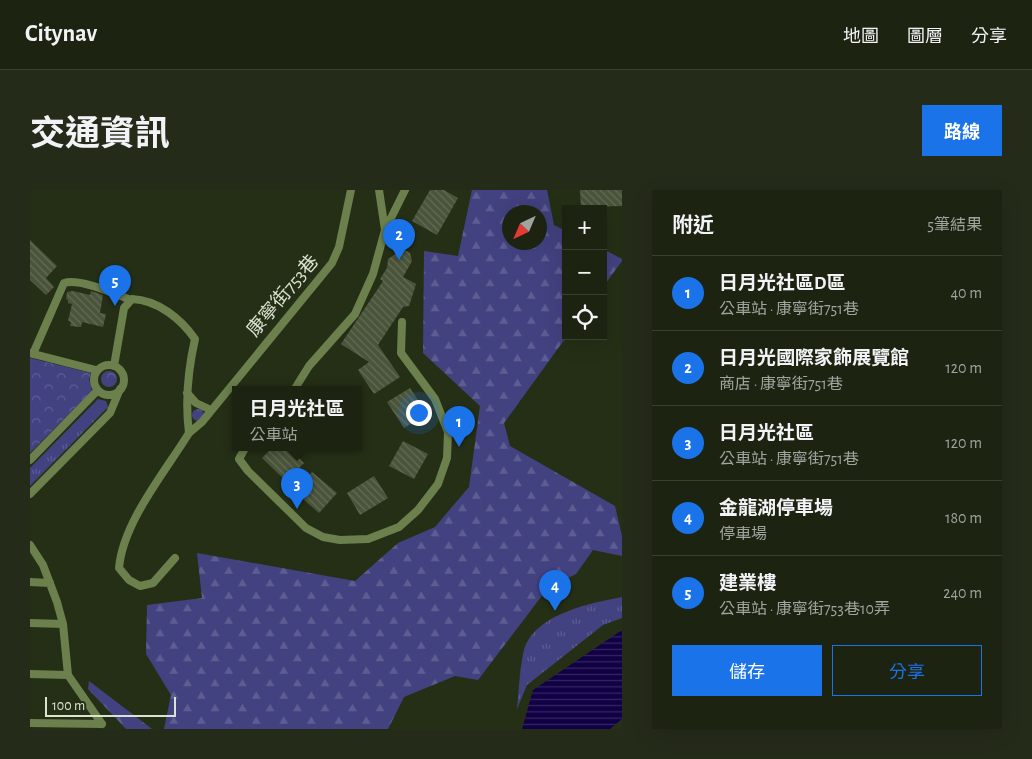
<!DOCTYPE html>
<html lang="zh-TW">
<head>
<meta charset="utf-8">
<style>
	:root { --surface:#1c2310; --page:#252b19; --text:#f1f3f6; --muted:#a0a49f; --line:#3a4030; --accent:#1a73e8 }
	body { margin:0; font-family:"Alegreya Sans","Noto Sans TC",sans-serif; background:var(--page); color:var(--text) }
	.controls { position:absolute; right:15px; top:15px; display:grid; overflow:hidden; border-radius:0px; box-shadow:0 5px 20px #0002 }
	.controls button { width:45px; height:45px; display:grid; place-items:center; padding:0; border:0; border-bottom:1px solid var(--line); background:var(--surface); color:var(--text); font:25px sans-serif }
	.compass { position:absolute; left:472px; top:15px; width:45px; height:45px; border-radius:50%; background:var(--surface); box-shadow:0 5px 20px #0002; rotate:224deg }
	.scale { position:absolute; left:15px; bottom:12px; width:131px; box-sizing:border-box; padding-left:5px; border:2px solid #dbe2d2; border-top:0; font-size:14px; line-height:18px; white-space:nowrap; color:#dbe2d2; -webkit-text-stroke:4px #252f16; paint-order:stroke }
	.you { position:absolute; left:388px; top:222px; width:18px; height:18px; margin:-12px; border:4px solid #fff; border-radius:50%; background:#1a73e8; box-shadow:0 0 0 8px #1a73e833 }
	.badge { display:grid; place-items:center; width:32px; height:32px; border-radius:50%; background:var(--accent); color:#fff; font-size:16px; font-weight:700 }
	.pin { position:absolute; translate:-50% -41px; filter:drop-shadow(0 1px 2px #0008) }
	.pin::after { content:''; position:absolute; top:26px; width:18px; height:15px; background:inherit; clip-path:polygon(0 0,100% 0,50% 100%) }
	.popup { position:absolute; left:202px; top:196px; width:130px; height:65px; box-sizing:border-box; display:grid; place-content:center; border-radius:0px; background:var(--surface); filter:drop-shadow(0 1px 4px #0005); font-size:16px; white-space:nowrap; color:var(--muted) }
	.popup b { font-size:19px; color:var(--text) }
	.popup::after { content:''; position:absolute; left:50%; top:100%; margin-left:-10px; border:10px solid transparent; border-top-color:var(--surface) }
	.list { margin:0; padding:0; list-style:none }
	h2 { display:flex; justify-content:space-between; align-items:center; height:65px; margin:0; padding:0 20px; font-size:21px }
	h2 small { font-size:16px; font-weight:400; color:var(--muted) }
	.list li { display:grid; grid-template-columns:32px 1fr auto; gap:15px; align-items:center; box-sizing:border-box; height:75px; padding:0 20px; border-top:1px solid var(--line) }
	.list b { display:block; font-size:19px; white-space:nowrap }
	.list p { margin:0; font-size:16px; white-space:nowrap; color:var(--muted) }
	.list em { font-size:16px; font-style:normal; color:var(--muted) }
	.actions { display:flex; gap:10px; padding:15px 20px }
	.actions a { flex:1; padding:11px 0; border:1px solid var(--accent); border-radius:0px; text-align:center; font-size:18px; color:var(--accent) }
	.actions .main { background:var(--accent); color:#fff }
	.icon { flex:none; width:28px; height:28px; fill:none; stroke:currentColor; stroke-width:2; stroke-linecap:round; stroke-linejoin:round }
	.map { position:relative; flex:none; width:592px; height:539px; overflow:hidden; border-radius:0px }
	header { display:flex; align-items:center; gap:30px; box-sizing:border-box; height:70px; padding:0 25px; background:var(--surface); border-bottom:1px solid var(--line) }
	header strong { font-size:24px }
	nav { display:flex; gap:28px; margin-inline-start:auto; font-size:18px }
	.intro { display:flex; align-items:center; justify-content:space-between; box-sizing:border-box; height:120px; padding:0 30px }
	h1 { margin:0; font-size:35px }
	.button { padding:12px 22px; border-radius:0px; background:var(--accent); color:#fff; font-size:18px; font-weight:700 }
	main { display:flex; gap:30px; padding:0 30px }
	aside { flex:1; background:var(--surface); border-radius:0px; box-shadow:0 5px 20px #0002 }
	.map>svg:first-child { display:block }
	.grass { fill:url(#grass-tufts) }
	.forest { fill:url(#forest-firs); fill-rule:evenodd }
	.park { fill:url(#park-crowns) }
	.water { fill:url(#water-rules) }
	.building { fill:url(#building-back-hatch) }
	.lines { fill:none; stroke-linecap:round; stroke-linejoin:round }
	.street { stroke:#6b804d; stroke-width:8 }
	.labels { text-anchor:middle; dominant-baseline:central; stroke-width:4; stroke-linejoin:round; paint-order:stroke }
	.street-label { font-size:19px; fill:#dbe2d2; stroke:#252f16 }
</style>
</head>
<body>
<header>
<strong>Citynav</strong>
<nav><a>地圖</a><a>圖層</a><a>分享</a></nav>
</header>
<div class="intro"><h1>交通資訊</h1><a class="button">路線</a></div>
<main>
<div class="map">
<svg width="592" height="539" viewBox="0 0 592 539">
	<defs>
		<pattern id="grass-tufts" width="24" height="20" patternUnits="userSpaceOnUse" patternTransform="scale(1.25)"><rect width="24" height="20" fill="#434281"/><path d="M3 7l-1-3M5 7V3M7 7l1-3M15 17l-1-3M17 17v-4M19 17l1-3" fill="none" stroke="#5e5d92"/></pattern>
		<pattern id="forest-firs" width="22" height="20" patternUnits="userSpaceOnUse" patternTransform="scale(1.25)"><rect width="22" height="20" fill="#434281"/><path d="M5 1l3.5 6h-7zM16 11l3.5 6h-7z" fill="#5e5d92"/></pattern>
		<pattern id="park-crowns" width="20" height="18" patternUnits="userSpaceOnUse" patternTransform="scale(1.25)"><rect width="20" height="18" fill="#434281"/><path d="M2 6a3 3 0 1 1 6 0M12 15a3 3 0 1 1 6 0" fill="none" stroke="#5e5d92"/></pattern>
		<pattern id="water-rules" width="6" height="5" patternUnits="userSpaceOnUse" patternTransform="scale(1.25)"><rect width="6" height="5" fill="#120045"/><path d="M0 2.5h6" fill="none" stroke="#34255f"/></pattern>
		<pattern id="building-back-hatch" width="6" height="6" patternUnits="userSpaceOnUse" patternTransform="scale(1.25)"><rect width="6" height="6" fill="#49543a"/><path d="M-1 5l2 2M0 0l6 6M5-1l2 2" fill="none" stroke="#636c56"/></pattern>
	</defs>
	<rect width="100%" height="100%" fill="#252f16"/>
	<path class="grass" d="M68,209L76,211L78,217L0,296V278Z
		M162 225a6 6 0 1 1 12 0a6 6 0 1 1-12 0Z
		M592,407V428L573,435L497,495L487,519C489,503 490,468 496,454C511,423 561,413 592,407Z"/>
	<path class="forest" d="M442,0H517L524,35L536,41L537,146L474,233L480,256L585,316L592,346V366L563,360L546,384L517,399L448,490L425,486L374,507L358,539H134L141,505L116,464L117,415L172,408L167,363L325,391L368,353L405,337L439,297L450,216L393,163L394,61L428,66ZM510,22V52H480V22Z
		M573,59L592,69V71L573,97Z
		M59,491L122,539H96L58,499Z"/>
	<path class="park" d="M0,168L61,183L59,189L62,201L0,263Z
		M71 189a8 8 0 1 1 16 0a8 8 0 1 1-16 0Z"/>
	<path class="water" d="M592,440V529L580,539H492L503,500Z"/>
	<path class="building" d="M400,0H414L428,8L407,45L382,31Z
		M550,0H592V16L551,17Z
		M0,50L27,76L16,88L24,97L16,105L0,90Z
		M373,59L380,63L382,71L373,87L386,94L379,116L373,117L348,155L370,187L344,204L328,180L339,172L311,154L353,91L350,89L357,78L358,69Z
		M43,101L60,105L61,101L73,105L70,123L76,124L73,137L52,132L51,137L40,136L41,132L38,131L42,114L38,113V110L36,109L37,102Z
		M380,198L397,224L374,238L357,212Z
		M373,251L398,264L384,289L359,276Z
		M242,258H258L274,273L256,291L232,268Z
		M282,282L307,303L289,323L265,302Z
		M344,286L358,308L330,325L317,303Z"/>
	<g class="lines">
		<path class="street" d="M349,0L355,40
			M0,163L66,180
			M3,164L34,93C50,88 85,104 101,110
			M64 190a15 15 0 1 1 30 0a15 15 0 1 1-30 0Z
			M84,176L94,118L102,109C128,110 151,129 165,149C158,180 155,212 159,243
			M264,200L279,176L325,124L343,84L355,40L375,0
			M157,203L166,213L181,220
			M215,258L209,269L218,281L276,338L293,347L310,350L338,349L369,337L388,320L408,294L417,268L418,242L405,209L371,163L372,132
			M0,270L68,200
			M0,304L80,223L90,199
			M0,355L13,375L27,412L33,434L38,485L72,534
			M145,368L123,393L110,396L99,390L89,378C93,332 135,282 159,243L172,232L302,73L309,57L321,0
			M0,392L20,393
			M0,433L33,434
			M0,484L38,485
			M0,533L72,534"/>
	</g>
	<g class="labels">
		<g class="street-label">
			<text transform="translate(253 106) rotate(-50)">康寧街753巷</text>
		</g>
	</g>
</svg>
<div class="controls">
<button>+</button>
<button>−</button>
<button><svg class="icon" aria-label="locate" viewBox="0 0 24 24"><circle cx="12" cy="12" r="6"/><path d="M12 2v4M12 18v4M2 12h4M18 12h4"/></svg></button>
</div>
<svg class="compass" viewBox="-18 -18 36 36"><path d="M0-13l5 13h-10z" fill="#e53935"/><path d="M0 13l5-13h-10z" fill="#a0a49f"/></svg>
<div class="scale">100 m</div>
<div class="you"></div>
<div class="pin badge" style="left:429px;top:257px">1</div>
<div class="pin badge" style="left:369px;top:70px">2</div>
<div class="pin badge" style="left:267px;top:319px">3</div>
<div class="popup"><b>日月光社區</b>公車站</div>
<div class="pin badge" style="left:525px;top:421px">4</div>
<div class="pin badge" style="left:85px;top:116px">5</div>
</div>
<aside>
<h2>附近<small>5筆結果</small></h2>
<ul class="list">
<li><span class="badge">1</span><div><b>日月光社區D區</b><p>公車站 · 康寧街751巷</p></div><em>40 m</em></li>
<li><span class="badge">2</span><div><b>日月光國際家飾展覽館</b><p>商店 · 康寧街751巷</p></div><em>120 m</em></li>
<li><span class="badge">3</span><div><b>日月光社區</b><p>公車站 · 康寧街751巷</p></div><em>120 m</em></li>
<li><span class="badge">4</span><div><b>金龍湖停車場</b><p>停車場</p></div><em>180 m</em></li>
<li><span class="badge">5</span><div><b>建業樓</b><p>公車站 · 康寧街753巷10弄</p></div><em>240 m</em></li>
</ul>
<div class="actions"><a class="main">儲存</a><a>分享</a></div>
</aside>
</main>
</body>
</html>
